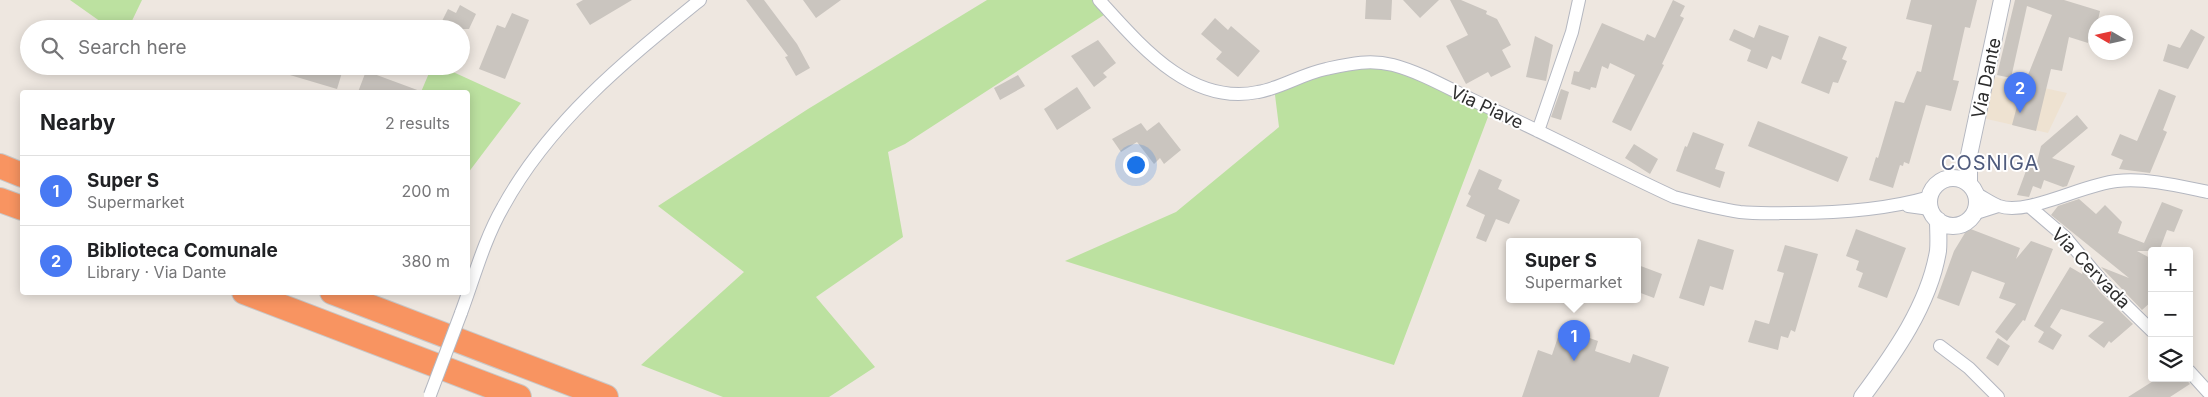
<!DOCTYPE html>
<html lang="en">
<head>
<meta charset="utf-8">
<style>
	:root { --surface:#fff; --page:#f6f6f6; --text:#202124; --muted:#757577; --line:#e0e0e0; --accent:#4879f3 }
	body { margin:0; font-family:Inter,sans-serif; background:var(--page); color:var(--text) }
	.controls { position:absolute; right:15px; bottom:15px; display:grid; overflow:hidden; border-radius:5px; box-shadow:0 2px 12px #0003 }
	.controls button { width:45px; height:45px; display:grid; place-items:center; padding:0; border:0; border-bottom:1px solid var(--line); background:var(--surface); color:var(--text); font:25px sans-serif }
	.compass { position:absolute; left:2088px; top:15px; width:45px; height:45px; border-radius:50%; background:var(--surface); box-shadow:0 2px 12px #0003; rotate:279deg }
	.you { position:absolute; left:1135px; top:164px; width:18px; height:18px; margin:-12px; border:4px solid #fff; border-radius:50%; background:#1a73e8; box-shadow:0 0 0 8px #1a73e833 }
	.badge { display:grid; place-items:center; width:32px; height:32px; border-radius:50%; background:var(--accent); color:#fff; font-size:16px; font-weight:700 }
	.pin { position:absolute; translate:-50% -41px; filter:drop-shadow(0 1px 2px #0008) }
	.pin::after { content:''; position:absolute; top:26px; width:18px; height:15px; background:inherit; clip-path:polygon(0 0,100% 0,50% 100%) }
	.popup { position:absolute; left:1506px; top:238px; width:135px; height:65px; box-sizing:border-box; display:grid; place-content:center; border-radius:5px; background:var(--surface); filter:drop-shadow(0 1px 4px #0005); font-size:16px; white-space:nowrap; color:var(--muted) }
	.popup b { font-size:19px; color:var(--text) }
	.popup::after { content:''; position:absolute; left:50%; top:100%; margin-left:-10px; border:10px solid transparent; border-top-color:var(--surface) }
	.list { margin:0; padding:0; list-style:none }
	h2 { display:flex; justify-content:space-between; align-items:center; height:65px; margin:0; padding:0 20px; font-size:21px }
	h2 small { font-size:16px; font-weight:400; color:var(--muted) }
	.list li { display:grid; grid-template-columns:32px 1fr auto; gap:15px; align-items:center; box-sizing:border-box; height:70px; padding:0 20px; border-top:1px solid var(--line) }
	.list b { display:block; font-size:19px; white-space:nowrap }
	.list p { margin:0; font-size:16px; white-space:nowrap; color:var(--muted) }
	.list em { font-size:16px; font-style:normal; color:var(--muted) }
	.icon { flex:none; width:28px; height:28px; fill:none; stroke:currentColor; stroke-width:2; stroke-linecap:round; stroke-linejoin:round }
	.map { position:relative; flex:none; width:2208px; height:397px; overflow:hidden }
	.search { position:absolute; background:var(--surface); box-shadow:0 2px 12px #0003; left:20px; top:20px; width:450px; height:55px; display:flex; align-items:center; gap:12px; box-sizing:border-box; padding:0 18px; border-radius:28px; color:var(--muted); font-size:19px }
	.panel { position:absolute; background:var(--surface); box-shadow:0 2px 12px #0003; left:20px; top:90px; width:450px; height:205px; border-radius:5px }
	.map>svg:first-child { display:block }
	.education { fill:#eee2d1 }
	.green { fill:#bce1a0 }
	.building { fill:#cac5bf }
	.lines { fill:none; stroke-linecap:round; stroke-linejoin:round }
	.minor-casing { stroke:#b4b7c0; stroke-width:14 }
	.tertiary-casing { stroke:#b4b7c0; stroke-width:18 }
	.motorway-casing { stroke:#c8c8c8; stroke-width:26 }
	.minor { stroke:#fff; stroke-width:12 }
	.tertiary { stroke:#fff; stroke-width:16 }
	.motorway { stroke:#f89461; stroke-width:24 }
	.minor-bridge-casing { stroke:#b4b7c0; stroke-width:14; stroke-linecap:butt }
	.minor-bridge { stroke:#fff; stroke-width:12 }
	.labels { text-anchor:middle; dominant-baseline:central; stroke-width:4; stroke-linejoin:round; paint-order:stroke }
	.street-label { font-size:18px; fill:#2d2d2d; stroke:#fff }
	.quarter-label { font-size:20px; letter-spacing:1px; fill:#4f5b7d; stroke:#fff }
</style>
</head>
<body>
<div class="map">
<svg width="2208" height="397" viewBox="0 0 2208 397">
	<rect width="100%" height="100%" fill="#eee7e0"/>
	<path class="education" d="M1987,75L2067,93L2048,133L1978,117Z"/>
	<path class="green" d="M70,0H142L128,29H111Z
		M987,0H1099L1110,11L905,144L888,152L903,237L816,297L875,367L829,397H723L641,365L744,272L658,206L808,109Z
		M1377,61L1491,109L1394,365L1065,261L1176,212L1279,127L1274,87Z
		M432,66H440L521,103L468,173V92H421Z"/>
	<path class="building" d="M583,0H632L590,25L576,4Z
		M746,0H764L797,44L810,68L796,76L785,57L788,56Z
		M803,0H841L816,18Z
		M1366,0H1392L1391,20L1365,19Z
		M1403,0H1439L1420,18Z
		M1450,0H1461L1487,11L1486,14L1497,19L1511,45L1502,50L1511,67L1491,77L1488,72L1466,84L1446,46L1468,35Z
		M1673,0L1685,6L1680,16L1684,18L1662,64L1664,65L1631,131L1612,122L1635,75L1610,63L1608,69L1602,66L1596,88L1591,87L1590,90L1571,84L1574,71L1579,72L1602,23L1644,41L1647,34L1655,38Z
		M1911,0H1977L1970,28L1965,27L1953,80L1959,81L1951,111L1926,105L1909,164L1904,162L1903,166L1900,165L1893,188L1869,180L1876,157L1878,158L1895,101L1904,103L1917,71L1921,72L1932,25L1906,19Z
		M2015,0H2064L2100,11L2095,33L2092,32L2088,43L2069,37L2062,71L2051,69L2036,131L2012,125L2020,95L2052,15L2027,6L2011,78L1997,75Z
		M460,5L476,14L469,29H438L448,9L456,13Z
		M512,13L529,20L505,79L479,69L497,25L505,28Z
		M1215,18L1228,30L1231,26L1260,51L1238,77L1216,59L1222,52L1201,34Z
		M1759,25L1789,36L1781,60L1772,56L1767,69L1747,61L1751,50L1729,40L1734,29L1754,38Z
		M2191,29L2205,37L2188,69L2163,61L2168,44L2180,48Z
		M1535,36L1553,45L1546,81L1526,77Z
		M1819,36L1847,47L1842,59L1847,61L1838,83L1833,82L1829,94L1801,83Z
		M1098,40L1116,63L1103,73L1107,77L1094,87L1071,56Z
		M273,66H344L337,89L273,70Z
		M366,71L420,91L419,92H358Z
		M1018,75L1025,86L1000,100L994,88Z
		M1077,87L1091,108L1057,130L1044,109Z
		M1561,89L1569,92L1561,120L1551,117Z
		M2159,89L2176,96L2163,130L2167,132L2150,173L2119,169L2123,160L2111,155L2120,134L2137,141Z
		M2077,115L2088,128L2052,158L2075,166L2067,186L2063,187L2044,180L2041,189L2033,186L2029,197L2017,195L2030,160L2037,162L2041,146Z
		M1758,121L1848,157L1838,182L1748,146Z
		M1159,122L1181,150L1164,164L1160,158L1154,164L1137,142L1121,152L1112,139L1141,123L1147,131Z
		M1693,132L1724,144L1715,169L1725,172L1720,188L1676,171L1685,146L1687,147Z
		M1634,144L1658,159L1650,174L1625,158Z
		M1479,169L1502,180L1498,189L1520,200L1509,224L1496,219L1486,242L1476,238L1485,215L1466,206L1471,196L1468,194Z
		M2079,199L2096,214L2105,205L2122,222L2118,233L2144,243L2162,202L2183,210L2174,232L2167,230L2160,249L2162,251H2137L2152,259V301L2142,310L2101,267L2129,278L2051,215L2058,206Z
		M1968,228L2020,248L2016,259L2031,241L2053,249L2025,321L2023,320L2007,341L1995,332L2016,304L1999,298L2005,283L1972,271L1959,306L1937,298L1954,251Z
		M1856,229L1906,248L1887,298L1858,287L1863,273L1856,270L1859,261L1846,256Z
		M1698,239L1734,250L1723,290L1710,286L1704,306L1679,298Z
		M1785,245L1818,254L1795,332L1791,330L1788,338L1781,336L1778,350L1748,342L1755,320L1769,324L1784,273L1777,271Z
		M1638,265L1662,274L1654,298L1638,292Z
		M2070,267L2082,274L2083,271L2100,292L2133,324L2111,343L2109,341L2104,348L2088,336L2104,322L2061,309L2050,327L2062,335L2053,350L2038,342L2044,332L2034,326Z
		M1561,328L1598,341L1595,351L1630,363L1633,354L1669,367L1659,397H1522L1538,350L1552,355Z
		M1998,338L2010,346L1998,366L1986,358Z
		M2158,378H2185L2190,384L2170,397H2128Z"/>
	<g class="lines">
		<defs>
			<path id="minor" d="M1099,0C1140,45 1190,106 1258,92C1281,88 1302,74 1326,69C1349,64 1369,59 1393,65C1423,73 1451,90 1479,103C1545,133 1609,167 1674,197C1696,203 1718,209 1740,212C1758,214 1776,213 1794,213C1840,213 1885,210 1930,197
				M1538,131L1572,32L1579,0
				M1975,193C1983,197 1991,203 1999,206C2028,216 2083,184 2117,181C2147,178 2179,186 2208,192
				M1908,206L1930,209
				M2030,207L2065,237L2106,286L2152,331
				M1973,214L1998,206
				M461,313C474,278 484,240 503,207C550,121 625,61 700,0
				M1940,346L1969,368L1998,397
				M2189,371L2208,392"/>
			<path id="tertiary" d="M1929 202a24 24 0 1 1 48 0a24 24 0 1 1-48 0Z
				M1969,184V155L2002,0
				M1862,397C1894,354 1929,305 1938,251C1939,241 1938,230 1938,220"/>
			<path id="motorway" d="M0,166L22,175
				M0,200L22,208
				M244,292L519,397
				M332,292L606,397"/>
		</defs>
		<use href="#minor" class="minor-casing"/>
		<use href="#tertiary" class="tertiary-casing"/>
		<use href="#motorway" class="motorway-casing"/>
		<use href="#minor" class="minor"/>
		<use href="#tertiary" class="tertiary"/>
		<use href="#motorway" class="motorway"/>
		<defs>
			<path id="minor-bridge" d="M430,395L461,313"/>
		</defs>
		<use href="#minor-bridge" class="minor-bridge-casing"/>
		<use href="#minor-bridge" class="minor-bridge"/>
	</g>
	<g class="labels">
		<g class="street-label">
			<text transform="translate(1986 78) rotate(-78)">Via Dante</text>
			<text transform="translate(1487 107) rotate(25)">Via Piave</text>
			<text transform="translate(2091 268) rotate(46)">Via Cervada</text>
		</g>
		<g class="quarter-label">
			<text x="1990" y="163">COSNIGA</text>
		</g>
	</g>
</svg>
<div class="controls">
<button>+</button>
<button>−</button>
<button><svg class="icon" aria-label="layers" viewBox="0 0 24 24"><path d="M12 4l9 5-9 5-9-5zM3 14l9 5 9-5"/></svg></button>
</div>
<svg class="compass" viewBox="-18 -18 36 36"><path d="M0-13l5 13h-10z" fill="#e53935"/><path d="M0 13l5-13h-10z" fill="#757577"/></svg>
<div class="you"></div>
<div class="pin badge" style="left:1574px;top:361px">1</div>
<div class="popup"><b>Super S</b>Supermarket</div>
<div class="pin badge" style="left:2020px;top:113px">2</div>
<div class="search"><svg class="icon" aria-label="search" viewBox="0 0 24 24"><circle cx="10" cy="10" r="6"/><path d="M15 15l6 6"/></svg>Search here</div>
<section class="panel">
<h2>Nearby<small>2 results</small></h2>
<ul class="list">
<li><span class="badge">1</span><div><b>Super S</b><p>Supermarket</p></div><em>200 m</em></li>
<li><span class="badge">2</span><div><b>Biblioteca Comunale</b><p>Library · Via Dante</p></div><em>380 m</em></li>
</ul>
</section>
</div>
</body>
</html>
